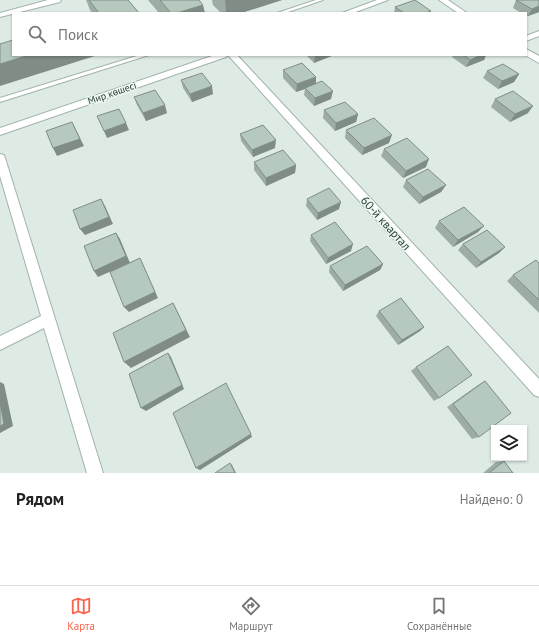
<!DOCTYPE html>
<html lang="ru">
<head>
<meta charset="utf-8">
<style>
	:root { --surface:#fff; --page:#f6f6f6; --text:#222; --muted:#767676; --line:#e0e0e0; --accent:#fa644d }
	body { margin:0; font-family:"PT Sans",sans-serif; background:var(--page); color:var(--text) }
	.controls { position:absolute; right:12px; bottom:12px; display:grid; overflow:hidden; border-radius:0px; box-shadow:0 1px 3px #0004 }
	.controls button { width:36px; height:36px; display:grid; place-items:center; padding:0; border:0; border-bottom:1px solid var(--line); background:var(--surface); color:var(--text); font:20px sans-serif }
	.list { margin:0; padding:0; list-style:none }
	h2 { display:flex; justify-content:space-between; align-items:center; height:52px; margin:0; padding:0 16px; font-size:17px }
	h2 small { font-size:13px; font-weight:400; color:var(--muted) }
	.icon { flex:none; width:22px; height:22px; fill:none; stroke:currentColor; stroke-width:2; stroke-linecap:round; stroke-linejoin:round }
	.map { position:relative; flex:none; width:539px; height:473px; overflow:hidden }
	.search { position:absolute; background:var(--surface); box-shadow:0 1px 3px #0004; left:12px; right:12px; top:12px; height:44px; display:flex; align-items:center; gap:10px; box-sizing:border-box; padding:0 14px; border-radius:0px; color:var(--muted); font-size:15px }
	.sheet { height:112px; background:var(--surface) }
	nav { display:flex; justify-content:space-around; align-items:center; box-sizing:border-box; height:56px; border-top:1px solid var(--line); background:var(--surface); font-size:11px; color:var(--muted) }
	nav a { display:grid; justify-items:center; gap:2px }
	nav .on { color:var(--accent) }
	.map>svg:first-child { display:block }
	.lines { fill:none; stroke-linecap:round; stroke-linejoin:round }
	.service-casing { stroke:#a1b3aa; stroke-width:2 }
	.minor-casing { stroke:#a1b3aa; stroke-width:2 }
	.tertiary-casing { stroke:#a1b3aa; stroke-width:2 }
	.service { fill:#fff; fill-rule:evenodd }
	.minor { fill:#fff; fill-rule:evenodd }
	.tertiary { fill:#fff; fill-rule:evenodd }
	.wall { fill:#9dada4 }
	.shaded-wall { fill:#7f8d86 }
	.building { fill:#b6c9bf; stroke:#7f8d86 }
	.labels { text-anchor:middle; dominant-baseline:central; stroke-width:3; stroke-linejoin:round; paint-order:stroke }
	.far-street-label { font-size:10px; fill:#1f3b30; stroke:#eff7f2 }
	.street-label { font-size:12px; fill:#1f3b30; stroke:#eff7f2 }
</style>
</head>
<body>
<div class="map">
<svg width="539" height="473" viewBox="0 0 539 473">
	<rect width="100%" height="100%" fill="#deebe4"/>
	<g class="lines">
		<defs>
			<path id="service" d="M316,0H323L285,13H277Z
				M140,55H149L0,102V98Z"/>
			<path id="minor" d="M48,0H61L60,2L0,17V13Z
				M377,0H388L353,13H342Z
				M539,31V36L526,41V36Z
				M215,55H227L226,57L0,135V128Z
				M228,55H237L539,379V397L534,395Z
				M0,154L4,155L5,158L103,473H87L44,328L0,350V336L41,316L0,176Z"/>
			<path id="tertiary" d="M439,0H448L467,13H458Z
				M526,49L539,56V63L525,55Z"/>
		</defs>
		<use href="#service" class="service-casing"/>
		<use href="#minor" class="minor-casing"/>
		<use href="#tertiary" class="tertiary-casing"/>
		<use href="#service" class="service"/>
		<use href="#minor" class="minor"/>
		<use href="#tertiary" class="tertiary"/>
	</g>
	<path class="wall" d="M86,0H128L139,13H92L90,10Z
		M148,0H199L205,13H159Z
		M212,0H282L241,13H221L213,5Z
		M516,0H539V12L528,16H526V13H521L513,8Z
		M395,7L430,13H394Z
		M306,55H334L314,63Z
		M453,55H486L484,60L466,67L452,57Z
		M283,70L316,77V83L331,99L314,106L304,95L305,89L296,92L283,78Z
		M487,71L519,74L514,82L498,89L483,78Z
		M181,80L213,94L192,102L183,88Z
		M134,97L167,113L146,121L137,105Z
		M495,99L528,113L510,122L491,107Z
		M324,110L358,114L356,122L335,131L323,118Z
		M346,130L389,143L362,155L345,138Z
		M240,134L275,148L253,157L241,141Z
		M384,149L426,167L403,178L381,156Z
		M254,162L296,165L295,173L266,186L254,170Z
		M406,180L446,185L441,192L419,204L403,187Z
		M307,199L339,209L317,220L306,206Z
		M439,221L478,232L453,247L435,228Z
		M311,235L351,251L326,264L310,241Z
		M463,244L499,253L476,268L458,250Z
		M539,263V313L507,281L513,275Z
		M383,264L380,270L343,291L329,272L330,266Z
		M379,311L424,327L420,331L398,345L376,316Z
		M416,367L439,398L434,401L411,371Z
		M485,381L479,437L472,439L447,407L478,385Z
		M504,461L513,473H483L496,462Z"/>
	<path class="shaded-wall" d="M225,0H282L241,13H226Z
		M203,5L205,13H177Z
		M539,6V12L528,16L532,9Z
		M29,55H98L0,86V64Z
		M315,55H334L314,63Z
		M481,55H486L484,60L466,67L470,60Z
		M519,74L514,82L498,89L502,81Z
		M316,77V85L305,88V89L296,92L297,84Z
		M212,86L213,94L192,102L190,94Z
		M333,91L331,99L314,106L315,98Z
		M165,105L167,113L146,121L143,113Z
		M533,106L528,113L510,122L515,114Z
		M358,114L356,122L335,131L336,123Z
		M72,122L84,146L57,156L53,148Z
		M126,123L129,130L107,138L104,131Z
		M392,135L389,143L362,155L364,148Z
		M276,140L275,148L253,157L252,150Z
		M429,159L426,167L403,178L406,171Z
		M296,165L295,173L266,186V178Z
		M446,185L441,192L419,204L423,197Z
		M101,199L105,206L113,224L85,235L80,229Z
		M341,202L339,209L317,220L318,213Z
		M484,226L478,232L453,247L458,240Z
		M116,233L120,239L130,263L98,277L94,271Z
		M353,244L351,251L326,264L328,258Z
		M505,247L499,253L476,268L481,262Z
		M140,258L158,298L129,312L124,307Z
		M383,264L380,270L343,291L345,285Z
		M173,303L190,337L131,368L124,362Z
		M424,327L420,331L398,345L402,340Z
		M168,353L171,357L184,389L146,411L141,408Z
		M0,382L4,384L13,426L0,433Z
		M251,434L252,437L200,470L196,468Z
		M230,463L232,465L236,473H235Z"/>
	<path class="building" d="M89,0H128L139,13H99Z
		M160,0H199L203,5L177,13H171Z
		M415,0L431,11L425,13H404L395,7Z
		M516,0H539V6L532,9Z
		M13,40V55H29L0,64V44Z
		M464,55H481L470,60Z
		M302,63L316,77L297,84L283,70Z
		M503,64L519,74L502,81L487,71Z
		M202,73L212,86L190,94L181,80Z
		M322,81L333,91L315,98L305,88Z
		M155,90L165,105L143,113L134,97Z
		M513,91L533,106L515,114L495,99Z
		M345,102L358,114L336,123L324,110Z
		M119,109L126,123L104,131L97,116Z
		M374,118L392,135L364,148L346,130Z
		M72,122L80,139L53,148L46,131Z
		M263,125L276,140L252,150L240,134Z
		M407,138L429,159L406,171L384,149Z
		M283,150L296,165L266,178L254,162Z
		M428,169L446,185L423,197L406,180Z
		M329,188L341,202L318,213L307,199Z
		M101,199L109,217L80,229L73,210Z
		M464,207L484,226L458,240L439,221Z
		M335,222L353,244L328,258L311,235Z
		M487,230L505,247L481,262L463,244Z
		M116,233L126,256L94,271L84,246Z
		M367,246L383,264L345,285L330,266Z
		M140,258L155,292L124,307L110,272Z
		M536,260L539,263V300L513,275Z
		M401,298L424,327L402,340L379,311Z
		M173,303L186,330L124,362L113,333Z
		M448,346L472,375L439,398L416,367Z
		M168,353L182,385L141,408L129,374Z
		M485,381L511,413L479,437L453,404Z
		M226,383L251,434L196,468L173,413Z
		M0,402L4,424L0,426Z
		M504,461L513,473H489Z
		M230,463L235,473H215Z"/>
	<g class="labels">
		<g class="far-street-label">
			<text transform="translate(112 93) rotate(-19)">Мир көшесі</text>
		</g>
		<g class="street-label">
			<text transform="translate(386 223) rotate(48)">60-й квартал</text>
		</g>
	</g>
</svg>
<div class="controls">
<button><svg class="icon" aria-label="layers" viewBox="0 0 24 24"><path d="M12 4l9 5-9 5-9-5zM3 14l9 5 9-5"/></svg></button>
</div>
<div class="search"><svg class="icon" aria-label="search" viewBox="0 0 24 24"><circle cx="10" cy="10" r="6"/><path d="M15 15l6 6"/></svg>Поиск</div>
</div>
<section class="sheet">
<h2>Рядом<small>Найдено: 0</small></h2>
<ul class="list">
</ul>
</section>
<nav>
<a class="on"><svg class="icon" aria-label="map" viewBox="0 0 24 24"><path d="M3 6l6-2 6 2 6-2v14l-6 2-6-2-6 2zM9 4v14M15 6v14"/></svg>Карта</a>
<a><svg class="icon" aria-label="directions" viewBox="0 0 24 24"><path d="M12 3l9 9-9 9-9-9zM9 14v-3h6M13 9l2 2-2 2"/></svg>Маршрут</a>
<a><svg class="icon" aria-label="saved" viewBox="0 0 24 24"><path d="M7 4h10v16l-5-4-5 4z"/></svg>Сохранённые</a>
</nav>
</body>
</html>
